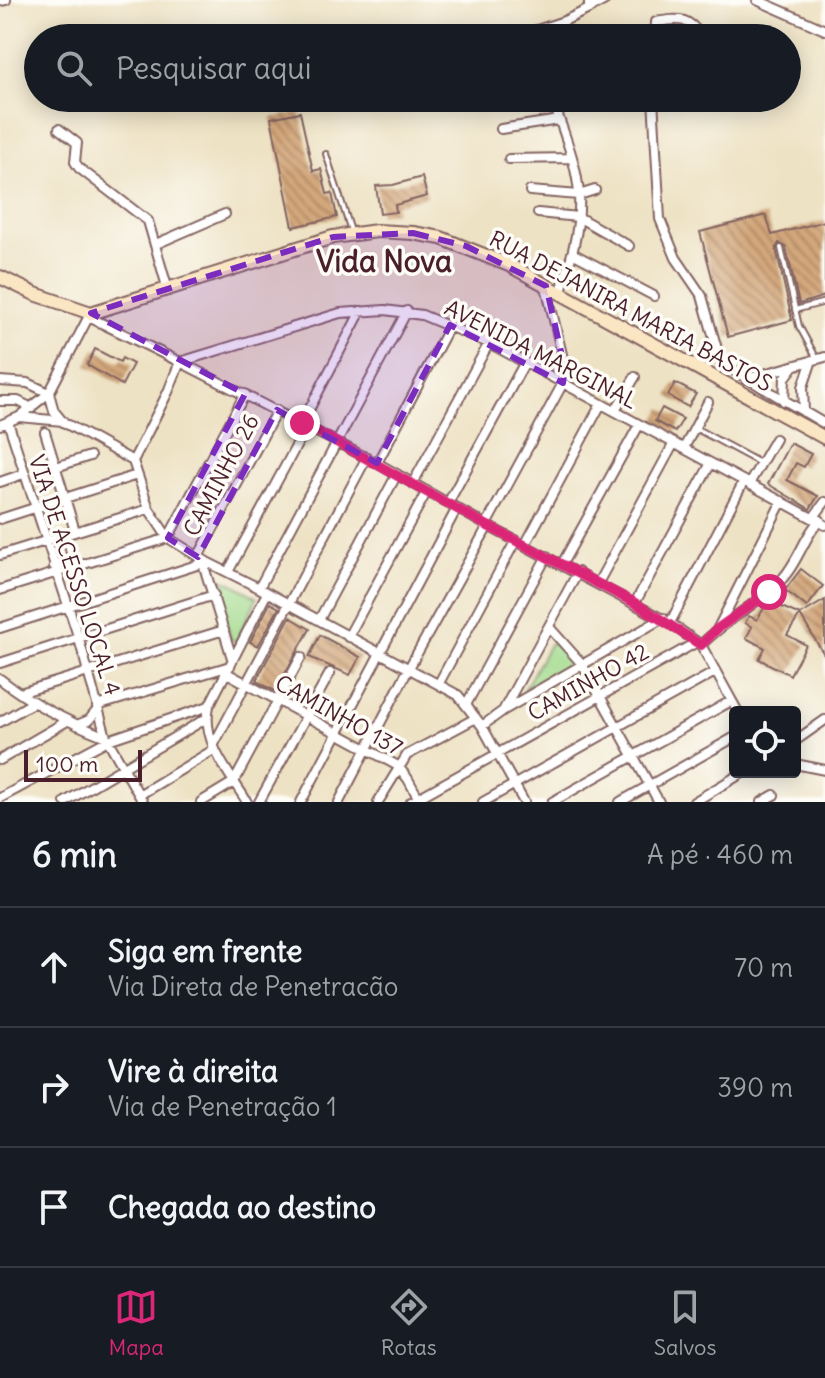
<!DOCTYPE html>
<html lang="pt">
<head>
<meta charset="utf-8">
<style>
	:root { --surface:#171b24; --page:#20242c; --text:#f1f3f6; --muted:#9ea1a6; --line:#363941; --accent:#db2777 }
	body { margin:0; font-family:Delius,sans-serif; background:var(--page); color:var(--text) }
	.controls { position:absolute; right:24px; bottom:24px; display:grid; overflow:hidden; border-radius:8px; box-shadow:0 4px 20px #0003 }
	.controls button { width:72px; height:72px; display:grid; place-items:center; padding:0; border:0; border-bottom:2px solid var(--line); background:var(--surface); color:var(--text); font:40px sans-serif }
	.scale { position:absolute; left:24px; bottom:20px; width:118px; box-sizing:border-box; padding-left:8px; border:4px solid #4a1f2b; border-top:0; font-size:22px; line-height:28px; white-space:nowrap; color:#4a1f2b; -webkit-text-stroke:6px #fdfcf7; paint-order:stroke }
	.stop { position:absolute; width:24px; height:24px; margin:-18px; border:6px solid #db2777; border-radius:50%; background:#fff }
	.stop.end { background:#db2777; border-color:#fff; box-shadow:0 2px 8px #0008 }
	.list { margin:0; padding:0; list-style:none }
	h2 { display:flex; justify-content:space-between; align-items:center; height:104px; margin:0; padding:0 32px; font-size:34px }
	h2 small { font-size:26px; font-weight:400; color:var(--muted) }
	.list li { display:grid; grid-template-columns:52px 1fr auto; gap:24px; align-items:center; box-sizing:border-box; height:120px; padding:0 32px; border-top:2px solid var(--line) }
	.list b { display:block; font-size:30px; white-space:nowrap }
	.list p { margin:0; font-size:26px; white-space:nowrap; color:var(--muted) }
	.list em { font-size:26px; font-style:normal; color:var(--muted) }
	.icon { flex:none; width:44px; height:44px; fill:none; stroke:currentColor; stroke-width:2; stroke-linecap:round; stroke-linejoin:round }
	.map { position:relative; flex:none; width:825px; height:802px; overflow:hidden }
	.search { position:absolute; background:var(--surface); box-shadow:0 4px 20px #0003; left:24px; right:24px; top:24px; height:88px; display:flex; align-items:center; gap:20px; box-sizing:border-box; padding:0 28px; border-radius:44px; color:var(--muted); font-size:30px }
	.sheet { height:464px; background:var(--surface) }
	nav { display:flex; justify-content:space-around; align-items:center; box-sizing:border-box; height:112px; border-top:2px solid var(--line); background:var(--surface); font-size:22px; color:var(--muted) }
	nav a { display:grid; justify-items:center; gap:4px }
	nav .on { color:var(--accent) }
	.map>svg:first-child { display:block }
	.green { fill:#a2da8c; stroke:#767c5c; stroke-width:2 }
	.building { fill:url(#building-back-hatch) }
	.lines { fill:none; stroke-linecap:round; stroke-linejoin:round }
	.service-casing { stroke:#836361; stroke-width:8 }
	.minor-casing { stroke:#836361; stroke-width:12 }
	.secondary-casing { stroke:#836361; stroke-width:16 }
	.service { stroke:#fff; stroke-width:4 }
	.minor { stroke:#fff; stroke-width:8 }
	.secondary { stroke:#fbe6c4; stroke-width:12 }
	.route { stroke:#db2777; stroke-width:10 }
	.marked { fill:#7b2cbf; fill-opacity:0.2; stroke:#7b2cbf; stroke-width:6; stroke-dasharray:16 10; stroke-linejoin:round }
	.labels { text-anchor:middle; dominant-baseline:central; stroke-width:7; stroke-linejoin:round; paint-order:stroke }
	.street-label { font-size:22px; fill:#4a1f2b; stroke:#fdfcf7 }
	.district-label { font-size:30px; font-weight:bold; fill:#4a1f2b; stroke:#fdfcf7 }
</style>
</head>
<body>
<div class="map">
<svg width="825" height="802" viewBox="0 0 825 802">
	<defs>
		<pattern id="building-back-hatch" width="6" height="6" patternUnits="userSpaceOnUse" patternTransform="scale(2)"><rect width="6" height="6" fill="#d3a77b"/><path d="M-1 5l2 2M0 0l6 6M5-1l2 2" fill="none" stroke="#ad8765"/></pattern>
	</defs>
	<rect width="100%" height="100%" fill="#fdfcf7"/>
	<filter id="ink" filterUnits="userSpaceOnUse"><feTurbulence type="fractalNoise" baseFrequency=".0125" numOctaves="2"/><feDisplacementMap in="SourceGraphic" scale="16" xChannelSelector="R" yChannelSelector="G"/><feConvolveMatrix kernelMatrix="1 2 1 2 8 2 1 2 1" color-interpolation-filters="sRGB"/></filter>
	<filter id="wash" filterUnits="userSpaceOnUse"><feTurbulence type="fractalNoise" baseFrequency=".006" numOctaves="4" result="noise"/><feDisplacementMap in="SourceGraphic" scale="32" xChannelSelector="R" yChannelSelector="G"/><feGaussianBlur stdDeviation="1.8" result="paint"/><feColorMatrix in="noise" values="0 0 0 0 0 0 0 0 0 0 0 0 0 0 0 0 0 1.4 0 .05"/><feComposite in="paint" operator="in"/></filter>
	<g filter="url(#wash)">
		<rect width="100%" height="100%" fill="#eee2c4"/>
		<path class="green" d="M213,576L232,583L257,598L236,641L231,640Z
			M550,643L557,644L571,664L525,688Z"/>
		<g id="blocks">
			<path class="building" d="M300,112L313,171L321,169L327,194L332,193L337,217L293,227L271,118Z
				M422,177L427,196L395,205L396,212L380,214L376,186L393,185Z
				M766,215L772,235L825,221V296L799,304L786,247L779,243L776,249L792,320L728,337L700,232Z
				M95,349L120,362L122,358L133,364L122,385L87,365Z
				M675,383L696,394L688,407L668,396Z
				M662,408L683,419L675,432L655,421Z
				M790,443L811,454L804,467L796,463L787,480L818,496L810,509L768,484Z
				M801,569L823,586L807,607L785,590Z
				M825,600V656L800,615Z
				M768,601L800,615L787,635L806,645L790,675L759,659L765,648L746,638L752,627L745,623L749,616L757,620Z
				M270,603L279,608L258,646L250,642Z
				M290,617L310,629L275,691L256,681Z
				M320,635L360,657L350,675L309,657Z"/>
		</g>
	</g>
	<g filter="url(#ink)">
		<use href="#blocks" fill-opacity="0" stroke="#836361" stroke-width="2"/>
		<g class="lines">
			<defs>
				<path id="service" d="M326,154L351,231
					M781,248L799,326L817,359
					M795,310L825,302
					M695,428L760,463"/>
				<path id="minor" d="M757,0L825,30
					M0,1L6,0
					M589,9L605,0
					M516,37L564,21L589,9V0
					M655,38L656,22C681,18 688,17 703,38
					M552,98C562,129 577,162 579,195C581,228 570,263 560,294
					M653,98L660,219L676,258L702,296L721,363L825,424
					M747,98L753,106
					M59,129L77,143L75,162L79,168L148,221L168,290
					M501,129L559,120
					M509,159L571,158
					M530,191L579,195L595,190
					M538,213L578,217L629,246
					M156,244L225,214
					M572,253L654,296
					M89,317L180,362L340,313L385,310L422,315L489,343L825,525
					M746,379L825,357
					M0,381L28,383L49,393
					M49,393L54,411L63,422L133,461
					M0,401H18L32,408
					M784,401L785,378L794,366
					M615,411L635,377
					M804,412L803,387L812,360
					M19,417L49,393L90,314
					M8,422L79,639L106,737L143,802
					M302,423L361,311
					M0,425L19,417L63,421
					M45,432L75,531
					M684,448L708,402
					M377,463L450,325
					M56,467L90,456
					M0,482L23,474
					M413,483L489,343
					M749,484L775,439
					M448,503L525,362
					M813,518L825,502
					M0,519L137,475
					M486,525L563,383L564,363L546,286
					M525,545L601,404
					M0,555L149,509
					M198,557L277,410
					M202,560L232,658
					M562,564L639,425
					M54,566L70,557L71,552L66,534
					M228,572L307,426
					M598,583L674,443
					M259,588L407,311
					M0,590L168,538L245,394
					M635,603L711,463
					M319,620L397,474
					M670,623L744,481
					M549,627L582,664L659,802
					M0,628L203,563
					M718,628L782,501
					M348,637L427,491
					M701,645C726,619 759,604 783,578C798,562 806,533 820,520
					M0,663L214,595
					M227,673L398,766L408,779L420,801
					M0,679C32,704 68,722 106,737
					M439,683L516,540
					M20,693L224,630
					M467,703L547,556
					M97,706L230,666
					M504,709L578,572
					M0,722L34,702
					M77,725L89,720L98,709
					M482,726L504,710L663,618
					M795,741L825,720
					M213,746L367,457
					M0,760L67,721
					M795,764L825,770
					M139,795L215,749
					M0,798L108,740L209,706
					M65,802L207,718
					M201,802L234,782L301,657
					M247,802C229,772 201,742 209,706L267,593
					M259,802L330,673
					M301,802L457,508
					M339,802L409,668L488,526
					M378,802L407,755L476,718
					M411,802L697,642
					M483,802L715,672
					M524,802L482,726L458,695L259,588L207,562L168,538L149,509L133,461L168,392L180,362L377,463L488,526L670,623L701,645L738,712
					M552,802L731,701
					M620,802L735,737
					M694,802L744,772
					M762,802L774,795"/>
				<path id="secondary" d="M0,277L35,294L91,313L333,237L377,231L413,233L441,238L509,265L825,438"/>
			</defs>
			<use href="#service" class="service-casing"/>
			<use href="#minor" class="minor-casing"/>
			<use href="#secondary" class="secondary-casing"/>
			<use href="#service" class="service"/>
			<use href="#minor" class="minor"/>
			<use href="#secondary" class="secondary"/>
		</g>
	</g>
	<g class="lines" filter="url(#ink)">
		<path class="route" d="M302,423L488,526L635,603L701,645L717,629L769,592"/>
	</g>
	<path class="marked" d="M413,233L466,246L546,286L565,369L563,383L450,325L377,463L277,410L198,557L168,538L245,394L91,313L333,237Z"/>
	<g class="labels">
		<g class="street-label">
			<text transform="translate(631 311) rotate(28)">RUA DEJANIRA MARIA BASTOS</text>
			<text transform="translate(541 354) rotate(27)">AVENIDA MARGINAL</text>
			<text transform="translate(221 475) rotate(-62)">CAMINHO 26</text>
			<text transform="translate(75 575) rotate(72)">VIA DE ACESSO LOCAL 4</text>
			<text transform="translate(588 682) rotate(-29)">CAMINHO 42</text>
			<text transform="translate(339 715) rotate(29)">CAMINHO 137</text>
		</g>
		<g class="district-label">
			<text x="384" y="261">Vida Nova</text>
		</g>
	</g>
</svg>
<div class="controls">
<button><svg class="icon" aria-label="locate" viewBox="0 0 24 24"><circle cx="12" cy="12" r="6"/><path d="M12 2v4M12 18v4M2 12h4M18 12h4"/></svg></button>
</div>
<div class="scale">100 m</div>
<div class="stop" style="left:769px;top:592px"></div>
<div class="stop end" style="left:302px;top:423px"></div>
<div class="search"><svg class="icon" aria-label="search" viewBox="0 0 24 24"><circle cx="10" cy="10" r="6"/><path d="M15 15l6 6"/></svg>Pesquisar aqui</div>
</div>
<section class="sheet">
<h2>6 min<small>A pé · 460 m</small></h2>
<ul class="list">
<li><svg class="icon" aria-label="ahead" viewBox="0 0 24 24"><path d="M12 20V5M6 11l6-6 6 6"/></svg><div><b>Siga em frente</b><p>Via Direta de Penetracão</p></div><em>70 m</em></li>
<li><svg class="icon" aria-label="right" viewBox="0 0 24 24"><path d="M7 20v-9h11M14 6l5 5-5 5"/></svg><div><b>Vire à direita</b><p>Via de Penetração 1</p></div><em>390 m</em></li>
<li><svg class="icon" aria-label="arrive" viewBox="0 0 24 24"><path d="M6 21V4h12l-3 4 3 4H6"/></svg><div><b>Chegada ao destino</b></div></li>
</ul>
</section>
<nav>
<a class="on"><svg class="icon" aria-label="map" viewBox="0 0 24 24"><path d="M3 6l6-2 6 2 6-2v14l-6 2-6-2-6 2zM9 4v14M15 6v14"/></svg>Mapa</a>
<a><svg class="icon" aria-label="directions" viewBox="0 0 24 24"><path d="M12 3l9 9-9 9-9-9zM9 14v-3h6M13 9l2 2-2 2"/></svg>Rotas</a>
<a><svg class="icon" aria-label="saved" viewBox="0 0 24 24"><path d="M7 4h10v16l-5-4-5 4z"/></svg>Salvos</a>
</nav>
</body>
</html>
